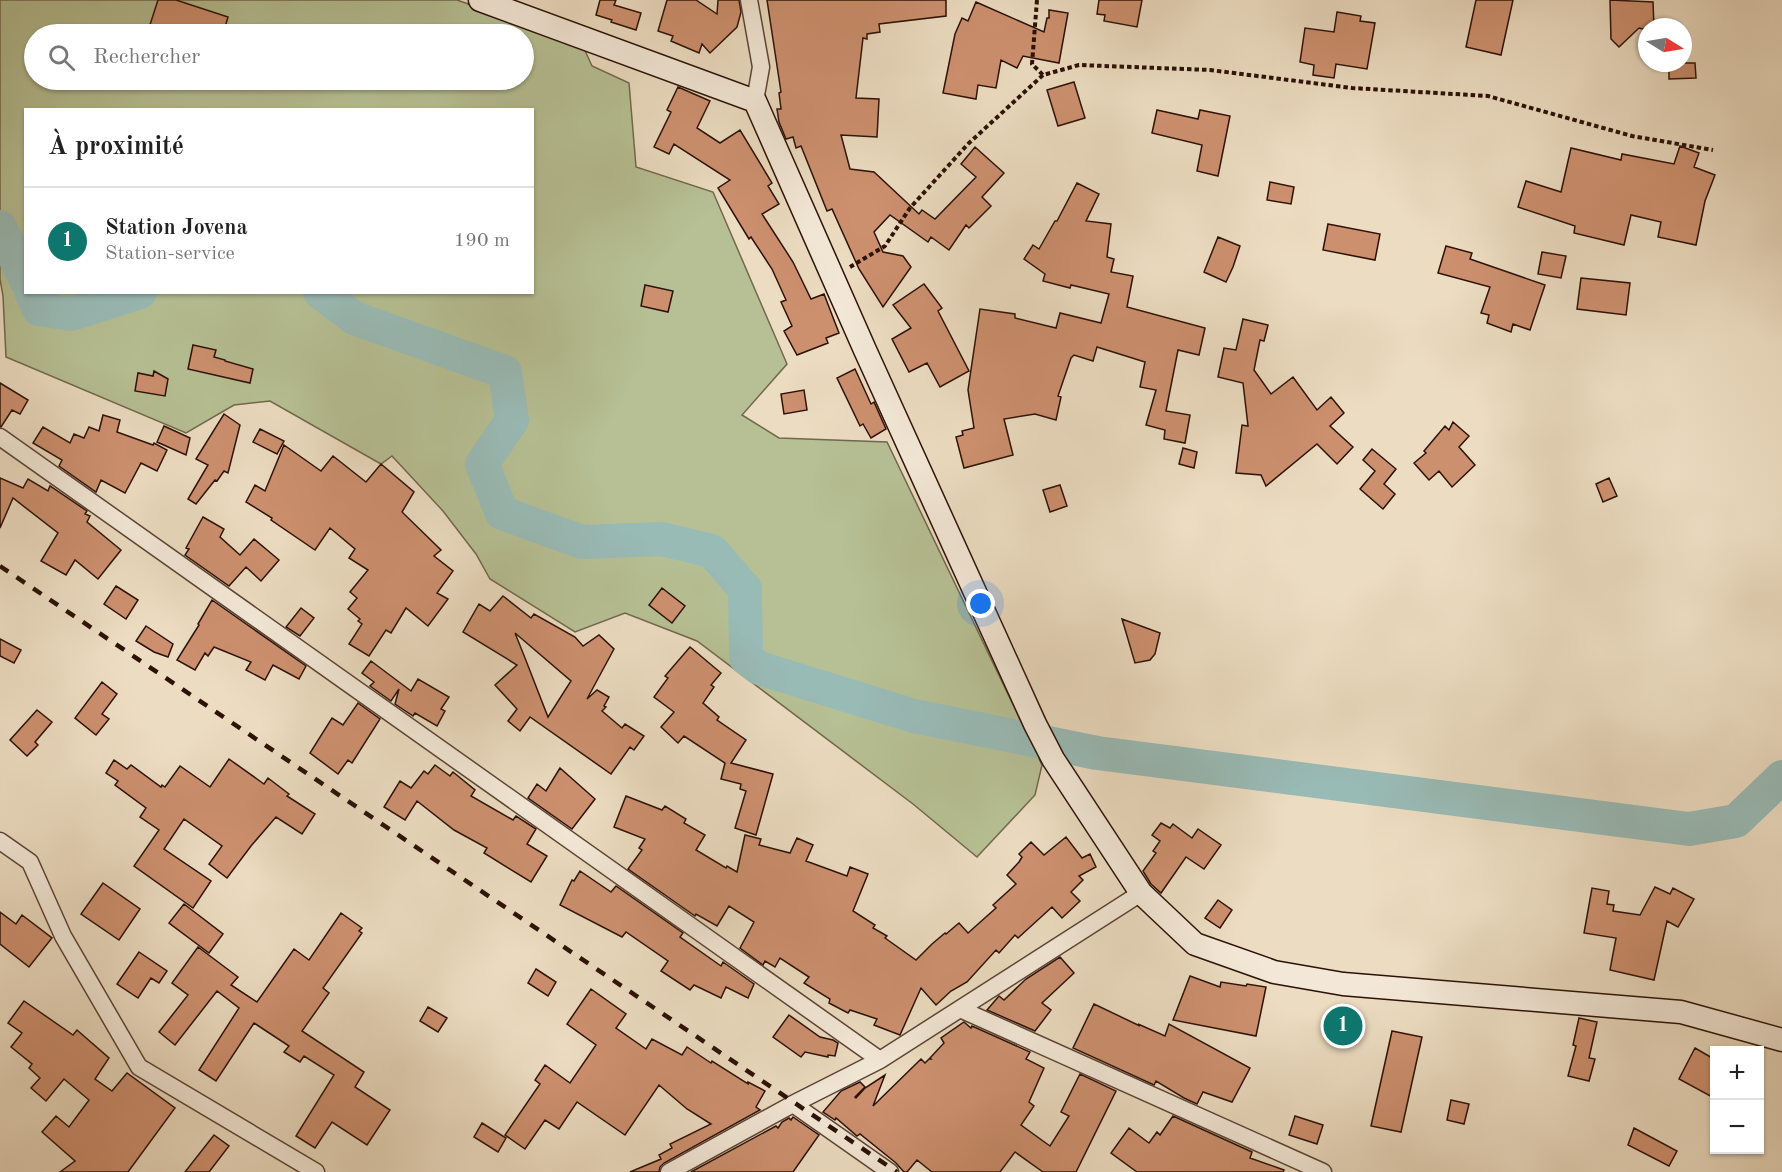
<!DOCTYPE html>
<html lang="fr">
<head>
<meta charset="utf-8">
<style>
	:root { --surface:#fff; --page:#f2f2f2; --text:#222; --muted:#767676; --line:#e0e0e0; --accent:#0f766e }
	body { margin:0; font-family:"Old Standard TT",serif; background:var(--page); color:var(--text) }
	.controls { position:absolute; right:18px; bottom:18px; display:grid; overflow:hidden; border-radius:0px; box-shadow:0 2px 4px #0004 }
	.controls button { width:54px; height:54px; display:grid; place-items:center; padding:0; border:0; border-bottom:2px solid var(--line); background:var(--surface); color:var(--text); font:30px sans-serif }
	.compass { position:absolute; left:1638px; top:18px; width:54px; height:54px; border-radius:50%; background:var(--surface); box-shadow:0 2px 4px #0004; rotate:101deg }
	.you { position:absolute; left:981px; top:604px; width:21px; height:21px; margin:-15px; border:4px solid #fff; border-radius:50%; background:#1a73e8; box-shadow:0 0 0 9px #1a73e833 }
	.badge { display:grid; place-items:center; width:39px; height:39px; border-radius:50%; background:var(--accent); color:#fff; font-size:20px; font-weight:700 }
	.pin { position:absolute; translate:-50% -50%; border:3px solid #fff; box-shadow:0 2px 6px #0006 }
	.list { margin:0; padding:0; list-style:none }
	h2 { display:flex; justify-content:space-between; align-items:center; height:78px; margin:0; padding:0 24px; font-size:26px }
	h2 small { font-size:20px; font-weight:400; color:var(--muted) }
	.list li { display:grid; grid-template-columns:39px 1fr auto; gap:18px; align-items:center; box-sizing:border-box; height:108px; padding:0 24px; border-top:2px solid var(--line) }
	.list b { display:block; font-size:22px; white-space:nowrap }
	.list p { margin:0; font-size:20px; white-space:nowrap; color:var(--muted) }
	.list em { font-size:20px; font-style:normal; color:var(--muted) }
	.icon { flex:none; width:33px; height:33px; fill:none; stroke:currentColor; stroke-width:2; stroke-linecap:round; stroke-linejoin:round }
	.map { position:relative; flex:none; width:1782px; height:1172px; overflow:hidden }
	.search { position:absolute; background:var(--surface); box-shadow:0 2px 4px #0004; left:24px; top:24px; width:510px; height:66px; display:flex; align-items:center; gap:15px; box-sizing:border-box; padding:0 21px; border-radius:33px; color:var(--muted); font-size:22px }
	.panel { position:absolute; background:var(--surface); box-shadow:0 2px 4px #0004; left:24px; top:108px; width:510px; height:186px; border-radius:0px }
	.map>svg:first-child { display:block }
	.green { fill:#b6c094; stroke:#71684d; stroke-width:1.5; fill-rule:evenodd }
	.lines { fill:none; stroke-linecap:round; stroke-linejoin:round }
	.river { stroke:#99bbb6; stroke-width:34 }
	.building { fill:#cd906f; stroke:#2c1106; stroke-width:1.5; fill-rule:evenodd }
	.street-casing { stroke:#5c4435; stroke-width:19 }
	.secondary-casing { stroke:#2c1106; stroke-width:25 }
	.path { stroke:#2c1106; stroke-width:4; stroke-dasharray:4.5 3; stroke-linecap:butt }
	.street { stroke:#f3e8d7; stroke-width:16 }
	.secondary { stroke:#f3e8d7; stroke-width:22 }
	.rail { stroke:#2c1106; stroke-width:4.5; stroke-dasharray:10 10; stroke-linecap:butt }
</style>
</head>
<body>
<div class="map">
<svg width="1782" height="1172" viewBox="0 0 1782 1172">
	<rect width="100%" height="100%" fill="#ecdcc1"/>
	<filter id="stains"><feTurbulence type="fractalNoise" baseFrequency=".00333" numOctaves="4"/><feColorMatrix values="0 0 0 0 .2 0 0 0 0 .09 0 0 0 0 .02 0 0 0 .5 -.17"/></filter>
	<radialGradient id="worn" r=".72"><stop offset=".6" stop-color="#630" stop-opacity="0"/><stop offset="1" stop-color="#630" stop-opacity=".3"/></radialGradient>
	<path class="green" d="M0,0H457L582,44L592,66L629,83L636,167L713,192L787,364L742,415L779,438L887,442L1042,765L1035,795L977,857L913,804L697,641L625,613L575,632L490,579L476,554L443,511L392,456L381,464L270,401L234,405L186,433L6,357L3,296L0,279ZM34,34H524V80H34ZM26,110H532V292H26Z"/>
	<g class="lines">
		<path class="river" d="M0,227L26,280
			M31,292L39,309L71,314L140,292
			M320,292L354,318L505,372L512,420L482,464L502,513L582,542L662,539L712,551L745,589L746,658L759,668L914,716L1097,753L1689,829L1736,821L1782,777"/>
	</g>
	<path class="building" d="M158,0H176L228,17L223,34H147Z
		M600,0H616L614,5L641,13L636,30L611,22L612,20L596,15Z
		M667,0H696L717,14L718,0H739L741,12L737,27L710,53L702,44L699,53L671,41L673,36L658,31Z
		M767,0H946V16L879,24L880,32L867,34V39L863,38L856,98L879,99L877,137L841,135L850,169L874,172L919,214L922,210L935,219L976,177L961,164L975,147L1004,173L982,197L991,206L969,228L966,225L949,250L931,237L928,242L890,215L874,232L883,252L903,256L911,267L883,307L859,269L832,209L827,211L801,146L796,148L793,137L786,139L779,122L777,109H781L779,93L781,92Z
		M1099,0H1142L1137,27L1104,21L1105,15L1097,14Z
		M1476,0H1513L1501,55L1466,47Z
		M1610,0L1653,2L1654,27H1647V30L1639,28L1619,47L1611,39Z
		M976,2L1044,32L1047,18H1049V10L1068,13L1059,63L1023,56L1017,68L1001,60L996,88L978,85L976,99L943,93L955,34L962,18L968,21Z
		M1337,12L1361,16L1360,21L1375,23L1367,69L1336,64L1334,78L1313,75L1314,65L1300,62L1305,28L1334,32Z
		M1669,63H1695L1696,78L1669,79Z
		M1074,82L1085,118L1058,126L1047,90Z
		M678,87L710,101L697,128L720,143L740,130L772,183L768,186L779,204L762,214L793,262L811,299L824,294L839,333L826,338L828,343L797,355L784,331L792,326L781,302L786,300L772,269L751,237L749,239L718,188L730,180L674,144L669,154L654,147L671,112L667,110Z
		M1157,110L1198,119L1200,110L1230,116L1218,176L1197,171L1202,145L1152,133Z
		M1680,146L1699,153L1694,167L1715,175L1705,201L1696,245L1658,237L1661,222L1631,215L1624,245L1574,233L1575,226L1518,207L1526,181L1561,192L1571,148L1621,160L1622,154L1674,164Z
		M1270,182L1294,187L1291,204L1267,200Z
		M1077,183L1099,194L1086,221L1111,224L1107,257L1114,259L1111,272L1133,276L1127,307L1205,328L1199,355L1178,350L1166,411L1190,415L1185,443L1164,439L1165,430L1146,425L1156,390L1140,387L1145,362L1097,347L1093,361L1074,355L1071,358L1058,396L1061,397L1056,420L1035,414L1004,419L1013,455L964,468L956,437L963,435L962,431L974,428L968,390L980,309L1015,314V318L1056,328L1060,313L1101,323L1109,294L1071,285L1070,288L1043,281L1045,274L1024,259L1033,245L1039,249L1055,221H1057Z
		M1328,224L1380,234L1375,260L1323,250Z
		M1218,237L1240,246L1233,267L1226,282L1204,272Z
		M1446,246L1472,253L1470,259L1545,285L1530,330L1513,324L1511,332L1487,323L1489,315L1481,313L1490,287L1438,273Z
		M1542,252L1566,256L1561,278L1538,274Z
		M1581,278L1630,283L1626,315L1577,309Z
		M924,284L942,308L938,311L969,371L940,387L927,363L909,372L892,339L911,328L893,305Z
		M645,285L673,291L668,312L641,306Z
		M1243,319L1268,325L1264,341L1260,340L1254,370L1271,394L1293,377L1317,410L1331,397L1344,413L1330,426L1353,447L1337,464L1317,444L1266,486L1261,475L1236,473L1242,425L1248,426L1243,383L1218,377L1224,348L1236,350Z
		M193,345L216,350L214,357L225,360V361L253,369L250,383L188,369Z
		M855,369L871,404L874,402L886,429L871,438L863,424L860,426L837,378Z
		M154,371L168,379L165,396L135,391L138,373L153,376Z
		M0,383L28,400L20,414L12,410L1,427H0Z
		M804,390L807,410L784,414L781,394Z
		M224,414L240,425L228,473L224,471L217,481L215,480L196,504L188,499L208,465L196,459Z
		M103,415L120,420L117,432L153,445L154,443L167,450L157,471L141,463L125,493L101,480L96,492L59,466L62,460L33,443L43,427L70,443L74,434L84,438L89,427L99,431Z
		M1453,422L1469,436L1459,447L1475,465L1452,487L1439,471L1429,480L1414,463L1426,453L1424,451L1445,426L1449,430Z
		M164,426L190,438L186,455L157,442Z
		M260,429L284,441L277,454L253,442Z
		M284,445L321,471L333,456L366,482L381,464L414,492L402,512L441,550L434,556L453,571L437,593L448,599L428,626L406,608L391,633L386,630L369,656L349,644L362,624L358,621L360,619L348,609L357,598L350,592L368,570L349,558L355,549L330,528L315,550L271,520L272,518L246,502L255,485L265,491Z
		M1183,448L1197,452L1194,468L1179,464Z
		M1372,449L1396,469L1384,484L1395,494L1383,509L1360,489L1375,471L1363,460Z
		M0,478L23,488L28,479L48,491L50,486L87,511L85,514L90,516L87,522L121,550L98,579L75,560L66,575L41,561L58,533L13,498L0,528Z
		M1609,478L1617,496L1603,502L1596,484Z
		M1060,485L1067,506L1050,512L1043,490Z
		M203,517L224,529L220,537L240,555L254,539L279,560L261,581L246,567L229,586L185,555L189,549L186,548Z
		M116,586L138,600L126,619L104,604Z
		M662,588L685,606L672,623L649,605Z
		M503,596L531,618L534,614L575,637L583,646L599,635L614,649L587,699L597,690L609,697L604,706L606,707L602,711L622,728L625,724L644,736L634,750L630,747L611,774L530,717L520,731L508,721L517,709L495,685L517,665L463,632L479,604L490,611ZM515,633L571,681L548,717L525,658Z
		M212,600L306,666L299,679L273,665L265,680L246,670L251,662L214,647L208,656L205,653L195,670L177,660L199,625L198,624Z
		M301,608L314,618L300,636L286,627Z
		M1122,619L1160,633L1155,654L1150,660L1135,663Z
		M146,626L173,644L168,657L154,652L136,641Z
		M0,639L21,650L14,663L0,656Z
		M690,647L721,673L711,685L714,687L703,703L719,717L717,720L746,740L731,763L773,774L756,835L735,828L746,791L740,789L741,784L721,779L725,763L684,736L678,743L661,727L674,712L654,697L668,678L665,676Z
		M371,661L411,691L418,679L449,697L441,709L445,711L437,726L415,713L413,716L395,704L399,689L391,701L370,686L374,682L362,673Z
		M102,682L117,694L102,714L109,719L96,735L75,718Z
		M358,703L380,719L352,763L348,760L338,774L310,753L332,718L343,725Z
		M37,710L52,722L35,742L38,745L27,756L10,740Z
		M229,759L264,784L268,778L289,794L287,796L315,814L302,834L276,817L251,846L227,878L209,864L222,846L184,819L164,849L211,881L193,908L134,866L159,830L140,817L146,808L115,785L118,781L106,773L114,760L127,769L131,765L161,787L162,785L165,787L180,766L210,787Z
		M435,765L450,776L453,772L475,790L471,796L513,820L516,816L536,829L527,844L547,856L531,882L484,853L487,848L454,830L417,801L405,820L384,807L400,781L411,788L424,771L428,774Z
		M560,768L595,799L572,829L528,798L537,784L546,791Z
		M626,796L662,810L665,806L686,819L684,823L705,835L696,850L726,868L727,866L737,872L745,835L761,839L759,845L790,853L797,838L813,845L806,861L847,876L850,867L868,874L853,911L875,925L873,928L887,936L885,938L916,960L932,944L945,933L946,934L959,923L968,933L996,908L993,905L1016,884L1007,875L1019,862L1022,857L1019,854L1031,842L1044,855L1066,837L1082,858L1090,854L1096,867L1079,876L1083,880L1071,892L1080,901L1062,918L1052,907L1018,938L1015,935L999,953L996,950L967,982L951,991L936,1005L921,988L900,1035L874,1025L877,1019L850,1010L848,1013L829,1003L830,999L804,983L809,977L780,958L775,967L765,961L763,965L740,948L754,922L729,906L717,926L696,914L695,916L628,869L642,850L639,848L645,839L614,827Z
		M1161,823L1170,828L1173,824L1192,838L1198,829L1221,845L1204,869L1186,857L1161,893L1151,884L1143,871L1156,853L1153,851L1160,841L1152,835Z
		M580,871L611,892L616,886L683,933L680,937L721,966L723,962L754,984L748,998L726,987L721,998L694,985L690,990L661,971L668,961L626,932L622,937L560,905L572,880L574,881Z
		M103,883L140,909L119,940L81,914Z
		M1655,887L1670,894L1673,888L1694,899L1678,927L1667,921L1654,980L1610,970L1616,938L1584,933L1592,888L1609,891L1607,904L1614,905L1613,911L1640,915Z
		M1218,900L1232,910L1220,928L1205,918Z
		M184,904L223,934L209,953L169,923Z
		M0,912L16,924L22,915L52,938L29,967L0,944Z
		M341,913L362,928L359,931L362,933L323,988L329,993L302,1031L364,1072L355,1087L390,1110L367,1145L332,1122L315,1148L296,1136L334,1075L304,1056L300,1062L284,1052L289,1046L254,1023L216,1081L199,1070L239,1008L217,991L175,1045L159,1032L188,995L172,983L198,947L238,977L231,985L257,1002L294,949L309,960Z
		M139,952L167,971L159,983L151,978L138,998L117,984Z
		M1060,957L1074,973L1042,1003L1051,1010L1035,1031L987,1010L999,996L1004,1000L1026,979Z
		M536,969L556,982L548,996L528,983Z
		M1190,976L1220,987L1221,982L1246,986L1247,984L1266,987L1256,1036L1173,1020Z
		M591,989L626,1014L616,1028L646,1049L652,1039L682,1055L687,1047L711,1063L712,1061L748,1084V1082L765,1091L756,1107L760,1110L664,1163L660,1167L659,1172H630L661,1159L659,1155L672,1148L670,1144L711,1124L687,1109L659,1085L625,1135L577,1102L559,1129L545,1120L525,1149L505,1135L540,1084L535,1080L545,1065L570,1083L596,1045L567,1024Z
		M24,1001L73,1035L77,1030L109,1058L95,1079L112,1091L127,1073L175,1108L128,1172H60L75,1161L42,1132L56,1116L69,1127L89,1100L64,1079L46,1101L31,1088L40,1078L29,1068L32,1064L11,1047L22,1033L8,1023Z
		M1094,1004L1140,1026L1138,1024L1165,1036L1169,1024L1250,1068L1232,1102L1203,1092L1197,1104L1184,1098L1156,1081L1154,1085L1073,1048Z
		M428,1007L447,1018L438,1032L420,1021Z
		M1331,1010L1357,1014L1352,1041L1326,1037Z
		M789,1015L820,1037L833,1040L838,1043L835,1056L828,1055V1057L805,1052L801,1057L773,1037Z
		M1579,1018L1597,1022L1589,1058L1595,1059L1589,1081L1568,1076L1576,1046L1573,1045Z
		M964,1022L971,1028L972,1026L1030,1052L1026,1059L1044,1068L1029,1102L1034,1106L1021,1125L1050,1146L1069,1116L1061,1112L1080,1074L1116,1091L1076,1172H1043L1015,1152L1000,1172H932L917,1160L907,1172H904L896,1163L860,1134L857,1136L836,1118L835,1120L823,1112L841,1091L860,1082L865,1087L855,1097L856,1098L865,1088L885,1075L873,1106L921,1059L925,1063L929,1059H931L930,1058L944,1043L941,1038Z
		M1392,1031L1422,1037L1401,1132L1371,1126Z
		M1695,1048L1714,1059V1098L1679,1079Z
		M1451,1100L1469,1104L1464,1124L1447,1120Z
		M1173,1116L1252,1152L1250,1158L1284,1170L1283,1172H1137L1111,1153L1129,1128L1149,1143L1157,1132L1160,1135Z
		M1295,1116L1323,1125L1317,1144L1289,1135Z
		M793,1117L819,1135L793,1172H691L776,1126L778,1128L782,1122L789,1118L791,1120Z
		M482,1123L506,1138L498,1152L474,1137Z
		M1634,1128L1677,1151L1669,1166L1628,1145Z
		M214,1135L229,1146L209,1172H185Z"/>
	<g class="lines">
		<defs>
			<path id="street" d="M749,0L761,67L755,101
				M0,437L880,1060
				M0,841L30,862L63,936L139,1067L316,1172
				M960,1009L1323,1172
				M793,1104L890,1172
				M669,1172L793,1104L880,1060L1141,893"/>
			<path id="secondary" d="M480,0L755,101L865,350L1035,724L1053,759L1141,893L1195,944L1274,972L1343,984L1681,1012L1782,1040"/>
		</defs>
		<use href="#street" class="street-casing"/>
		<use href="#secondary" class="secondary-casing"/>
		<path class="path" d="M1037,0L1032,64L1043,75
			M850,267L885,246L910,208L968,144L1043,75L1079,65L1210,70L1352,88L1488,96L1632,136L1713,150"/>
		<use href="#street" class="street"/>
		<use href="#secondary" class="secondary"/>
		<path class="rail" d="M0,566L897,1172"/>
	</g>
	<rect width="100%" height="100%" filter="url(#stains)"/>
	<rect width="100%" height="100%" fill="url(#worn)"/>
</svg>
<div class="controls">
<button>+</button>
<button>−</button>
</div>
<svg class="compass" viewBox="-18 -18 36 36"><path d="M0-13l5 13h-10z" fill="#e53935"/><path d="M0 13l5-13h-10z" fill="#767676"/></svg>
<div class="you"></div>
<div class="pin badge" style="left:1343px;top:1026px">1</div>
<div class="search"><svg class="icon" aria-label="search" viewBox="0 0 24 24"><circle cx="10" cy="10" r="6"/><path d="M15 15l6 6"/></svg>Rechercher</div>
<section class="panel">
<h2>À proximité<small></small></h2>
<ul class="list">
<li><span class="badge">1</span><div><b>Station Jovena</b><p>Station-service</p></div><em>190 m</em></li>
</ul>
</section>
</div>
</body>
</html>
